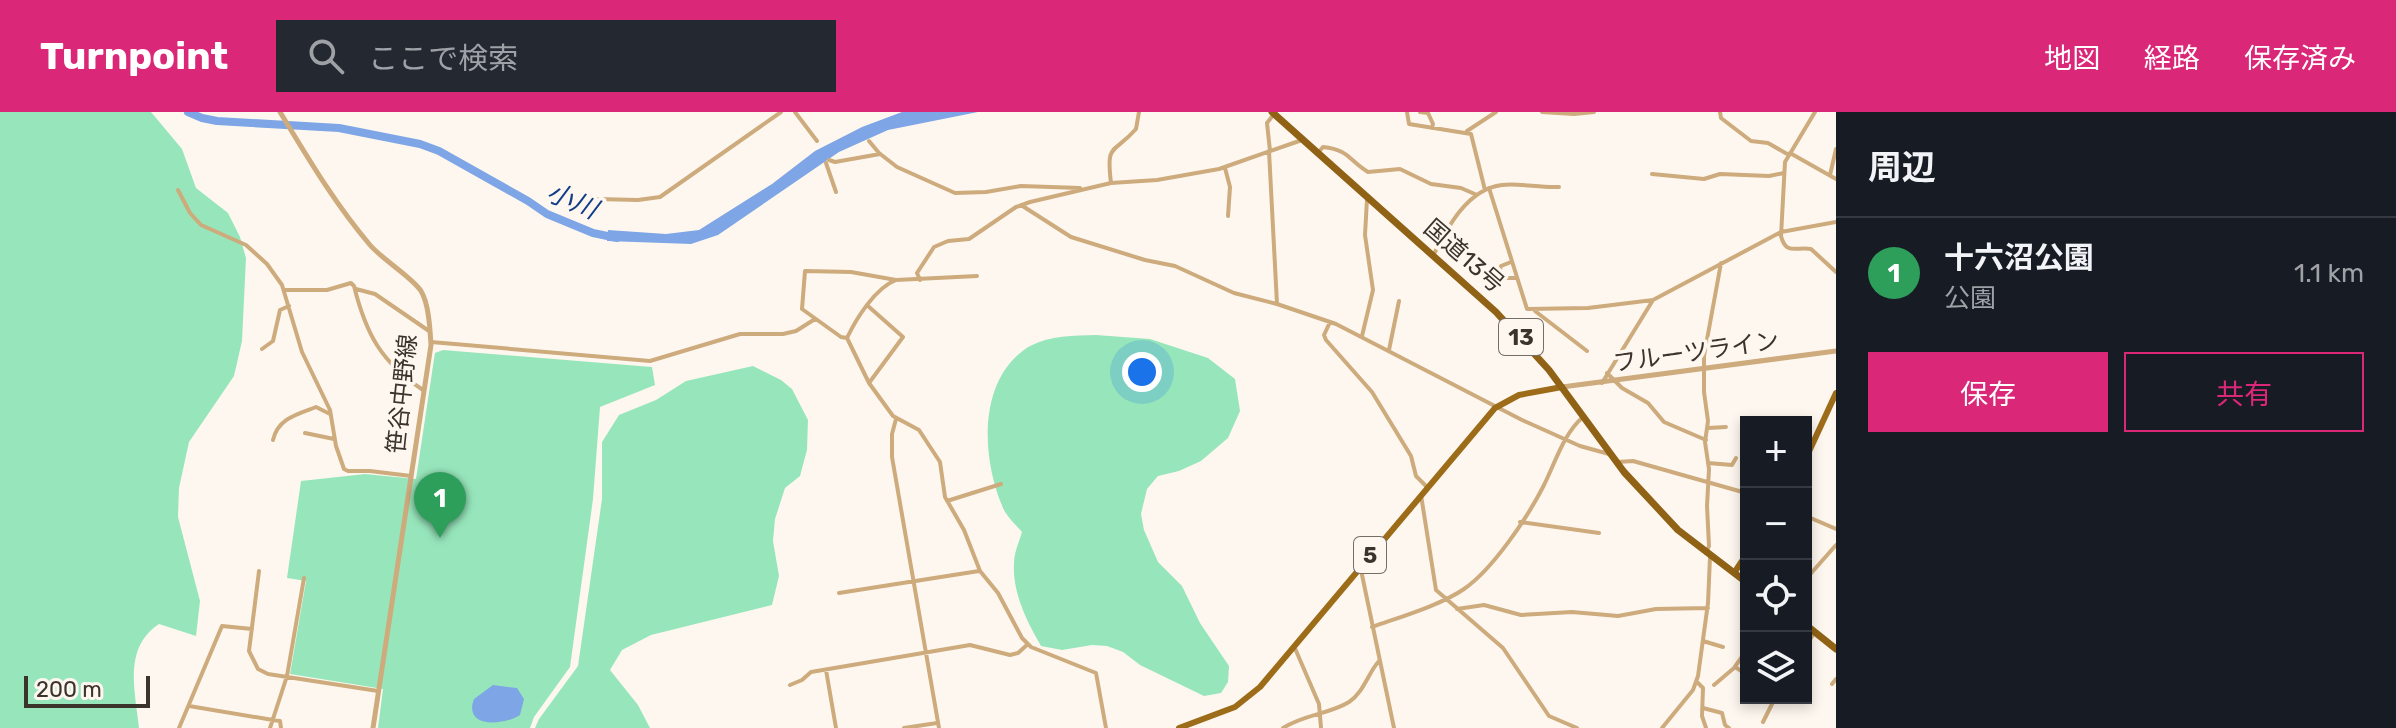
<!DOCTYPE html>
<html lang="ja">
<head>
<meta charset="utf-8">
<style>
	:root { --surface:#171b24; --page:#242831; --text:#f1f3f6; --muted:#9ea1a6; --line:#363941; --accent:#db2777 }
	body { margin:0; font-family:Rubik,"Noto Sans JP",sans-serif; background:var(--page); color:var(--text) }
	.controls { position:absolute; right:24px; bottom:24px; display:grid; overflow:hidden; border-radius:0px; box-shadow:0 4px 12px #0003 }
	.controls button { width:72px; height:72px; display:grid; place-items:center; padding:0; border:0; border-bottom:2px solid var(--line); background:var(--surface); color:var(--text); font:40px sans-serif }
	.scale { position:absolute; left:24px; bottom:20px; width:126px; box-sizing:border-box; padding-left:8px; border:4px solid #3a342c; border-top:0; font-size:22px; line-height:28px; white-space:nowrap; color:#3a342c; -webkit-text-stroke:6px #fef7ef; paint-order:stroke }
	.you { position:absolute; left:1142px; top:260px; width:28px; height:28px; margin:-20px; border:6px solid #fff; border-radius:50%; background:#1a73e8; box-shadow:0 0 0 12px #1a73e833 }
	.badge { display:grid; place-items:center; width:52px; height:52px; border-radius:50%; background:var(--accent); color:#fff; font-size:26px; font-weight:700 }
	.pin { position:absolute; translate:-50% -66px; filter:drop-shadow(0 2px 4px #0008) }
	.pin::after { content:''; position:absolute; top:42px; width:28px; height:24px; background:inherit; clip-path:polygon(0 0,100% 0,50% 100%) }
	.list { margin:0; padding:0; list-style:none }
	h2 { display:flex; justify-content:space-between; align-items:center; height:104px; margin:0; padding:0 32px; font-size:34px }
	h2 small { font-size:26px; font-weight:400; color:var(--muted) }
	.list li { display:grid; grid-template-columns:52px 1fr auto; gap:24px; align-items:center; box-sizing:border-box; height:112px; padding:0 32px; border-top:2px solid var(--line) }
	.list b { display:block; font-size:30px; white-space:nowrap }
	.list p { margin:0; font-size:26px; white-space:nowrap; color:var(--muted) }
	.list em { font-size:26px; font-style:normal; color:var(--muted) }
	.actions { display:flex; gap:16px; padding:24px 32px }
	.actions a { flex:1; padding:18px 0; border:2px solid var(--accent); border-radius:0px; text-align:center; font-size:28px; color:var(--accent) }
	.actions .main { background:var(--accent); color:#fff }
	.icon { flex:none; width:44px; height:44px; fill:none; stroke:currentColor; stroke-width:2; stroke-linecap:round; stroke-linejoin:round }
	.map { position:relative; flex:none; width:1836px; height:616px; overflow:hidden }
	header { display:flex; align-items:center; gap:48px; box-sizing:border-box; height:112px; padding:0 40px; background:var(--accent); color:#fff }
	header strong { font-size:38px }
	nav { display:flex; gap:44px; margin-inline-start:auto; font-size:28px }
	.search { width:560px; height:72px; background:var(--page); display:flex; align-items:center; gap:20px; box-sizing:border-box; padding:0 28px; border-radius:0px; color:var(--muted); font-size:30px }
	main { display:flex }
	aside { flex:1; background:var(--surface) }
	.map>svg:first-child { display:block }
	.green { fill:#97e6bb }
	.water { fill:#7ea5e5 }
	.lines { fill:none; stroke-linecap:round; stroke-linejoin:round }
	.river { stroke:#7ea5e5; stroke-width:8 }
	.minor { stroke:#cdab7d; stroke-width:4 }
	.tertiary { stroke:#cdab7d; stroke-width:5 }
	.primary { stroke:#9d6c19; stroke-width:6 }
	.trunk { stroke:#906215; stroke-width:7 }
	.labels { text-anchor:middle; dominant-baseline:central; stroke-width:7; stroke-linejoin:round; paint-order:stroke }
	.shield { fill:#fef7ef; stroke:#756e66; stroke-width:2 }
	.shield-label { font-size:22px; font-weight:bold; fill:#3a342c }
	.street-label { font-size:24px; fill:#3a342c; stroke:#fef7ef }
	.water-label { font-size:26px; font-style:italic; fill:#113d88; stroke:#fef7ef }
</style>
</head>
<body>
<header>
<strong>Turnpoint</strong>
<div class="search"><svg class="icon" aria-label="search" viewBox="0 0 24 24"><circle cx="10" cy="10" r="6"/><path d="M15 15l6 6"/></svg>ここで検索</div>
<nav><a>地図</a><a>経路</a><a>保存済み</a></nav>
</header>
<main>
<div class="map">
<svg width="1836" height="616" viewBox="0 0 1836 616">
	<rect width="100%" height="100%" fill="#fef7ef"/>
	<path class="green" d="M0,0H151L182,37L196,76L228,101L240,125L246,146L242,229L234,264L189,330L179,376L178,405L200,489L196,524L159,512C123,536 135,578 139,616H0Z
		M1096,223L1150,227L1208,246L1235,267L1240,299L1228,326L1201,349L1179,359L1158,364L1147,377L1141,402L1144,418L1158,450L1182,474L1200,511L1229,554L1228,570L1221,581L1204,584L1140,553L1123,540L1107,534L1092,533L1062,538L1041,534C1027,510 1012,480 1014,451C1014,441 1019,430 1022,420C1016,413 1007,405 1003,396C981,346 977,265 1030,234C1051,223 1073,224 1096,223Z
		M443,238L652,255L655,273L600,295L593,387L570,555L534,605L530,616H378L383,577L290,562L306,469L287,466L301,369L365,362L416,367L434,247L435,241Z
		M753,254L781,268L792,277L808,308L807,338L800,364L785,376L775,407L773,429L779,464L772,493L651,523L622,538L610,558L638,593L650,616H535L539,607L578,554L602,387V330L619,303L656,288L686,269Z"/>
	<path class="water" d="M978,0L888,18L839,40L718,123L691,132L607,129L608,118L666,122L699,118L772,72L815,39L862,15L902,0Z
		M493,573L517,576L524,587L520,603C503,614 463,616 474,587Z"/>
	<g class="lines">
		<path class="river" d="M188,0L202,6L217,9L339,16L420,32L439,39L528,89L547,102L593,121L617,126"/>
		<path class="minor" d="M795,0L817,29
			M1407,0L1409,12L1471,22L1485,78
			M1420,0L1428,1L1433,12L1432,16
			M1542,0L1574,2L1594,0
			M1720,0L1721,6L1751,29L1768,31L1789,43
			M1815,0L1785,50L1781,124C1786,144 1797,134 1811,137L1836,160
			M1467,19L1496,0
			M869,29L879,41L897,55L955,81L986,80L1021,74L1080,76
			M1269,39L1277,192
			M1270,39L1267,11L1274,2
			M1790,41L1836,67
			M1317,42L1323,35C1350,38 1348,48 1368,60L1400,57L1431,72L1461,76L1477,83
			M829,48L835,50L880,42
			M826,51L836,80
			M1225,56L1230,75L1228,104
			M1652,62L1704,67L1720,62L1769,64L1784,61
			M1830,63L1836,37
			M1111,71C1106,30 1113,43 1136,17L1139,0
			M1489,76L1527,197L1588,196L1653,188L1781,120L1836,110
			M178,78L190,101L201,113L246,133L267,152L282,173L302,240L330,298L336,334L344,357L348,359H370L411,364
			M1021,93L1071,125L1145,148L1175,154L1234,181L1277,192L1336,212L1522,308L1580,334L1609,342
			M586,97L597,87L638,88L660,85L781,0
			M1433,144C1447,116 1467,77 1502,73C1520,71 1540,76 1559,75
			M1511,150L1501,154L1499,162L1502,166H1516
			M977,164L896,168C875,176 856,207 847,226L869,271L893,304L919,318L940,350L945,385L964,418L980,459L998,481L1022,526L1031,535L1096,561L1106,616
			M920,168L917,161L934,135L948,129L969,127L1016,95L1030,90L1111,71L1157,68L1219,57L1302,28
			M356,177L375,182L429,219
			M285,178H327L351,171L354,174C366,222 381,250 423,278
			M868,194L903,225L869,271
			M1535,199L1587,239
			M1330,210L1324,223L1326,228L1372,280L1411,344L1416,364L1427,375
			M1362,224L1373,178L1365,123L1367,87
			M847,226L841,225L802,197L805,159L851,160L896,168
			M431,230L650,249L740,222H783L796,219L815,207
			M262,237L273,229L280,198L289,194
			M1389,238L1399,189
			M1607,261L1622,276L1648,291L1664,310L1706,328
			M1602,271L1653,188
			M896,307L892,322V345L939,616
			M1708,316L1726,315
			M305,321L334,327
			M273,328C278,306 298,302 316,295L330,302
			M1617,350L1633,349L1746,381
			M1708,351L1732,353L1736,346
			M1421,383L1436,478L1503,536L1549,604L1577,616
			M947,389L1001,372
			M1806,404L1836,417
			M1743,407L1746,395
			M1520,410L1599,421
			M1706,441L1709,434L1707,394L1709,357L1705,330L1708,309L1704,280V244L1721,151
			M1361,458L1394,616
			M259,459L249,539L258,557L268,562L378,579
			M1806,467L1836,433
			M839,481L979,459
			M1457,497L1484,493L1521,503L1572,500L1618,504L1656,497L1708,496
			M1372,515C1400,505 1441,493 1464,477C1493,457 1527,406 1543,375C1555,352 1563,322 1583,305
			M1703,529L1723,535
			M1294,534L1319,592L1321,616
			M1806,534L1814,521
			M1735,555L1746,562
			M826,558L836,616
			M1697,570L1703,576L1702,604L1706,616
			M1832,572L1836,567
			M790,573L802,568L811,560L970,533L1010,543L1018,541L1028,532
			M1714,573L1734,556L1746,539
			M189,594L273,608L280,609L281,616
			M1703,596L1722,601L1725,613L1729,616
			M1763,610L1775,586
			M179,616L222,514L252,517
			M270,616L287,564L304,466
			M904,616L937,611
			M1283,616C1305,602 1330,602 1349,590C1364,580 1368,561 1379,549
			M1662,616L1693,578L1698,564L1708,491L1710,445"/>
		<path class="tertiary" d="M280,0C308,46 335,92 370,133C383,148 413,166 421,179C429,192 430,218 431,233L373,616
			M1562,275L1836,239"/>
		<path class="primary" d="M1806,346L1836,281
			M1734,461L1746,443
			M1179,616L1235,595L1260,575L1495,296L1519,283L1562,275"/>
		<path class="trunk" d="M1272,0L1496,200L1549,258L1624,360L1678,418L1746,470
			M1806,513L1836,537"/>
	</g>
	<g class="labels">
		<g class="shield">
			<rect x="1499" y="207" width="44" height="36" rx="6"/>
			<rect x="1354" y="425" width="32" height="36" rx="6"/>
		</g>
		<g class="shield-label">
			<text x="1521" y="225">13</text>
			<text x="1370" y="443">5</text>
		</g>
		<g class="street-label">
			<text transform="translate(1464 144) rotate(41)">国道13号</text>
			<text transform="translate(1696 240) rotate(-8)">フルーツライン</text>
			<text transform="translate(402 282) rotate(-84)">笹谷中野線</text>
		</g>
		<g class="water-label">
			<text transform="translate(572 89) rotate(23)">小川</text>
		</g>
	</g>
</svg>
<div class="controls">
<button>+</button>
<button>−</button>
<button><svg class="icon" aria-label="locate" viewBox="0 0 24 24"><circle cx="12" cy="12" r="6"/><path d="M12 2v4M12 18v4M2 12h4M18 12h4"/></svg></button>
<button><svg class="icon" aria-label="layers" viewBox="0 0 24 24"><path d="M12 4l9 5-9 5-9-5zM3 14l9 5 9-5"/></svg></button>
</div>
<div class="scale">200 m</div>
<div class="you"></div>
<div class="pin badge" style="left:440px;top:426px;background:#2e9e5b">1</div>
</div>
<aside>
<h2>周辺<small></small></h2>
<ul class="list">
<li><span class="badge" style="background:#2e9e5b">1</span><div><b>十六沼公園</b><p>公園</p></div><em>1.1 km</em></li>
</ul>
<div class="actions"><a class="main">保存</a><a>共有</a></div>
</aside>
</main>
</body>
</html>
